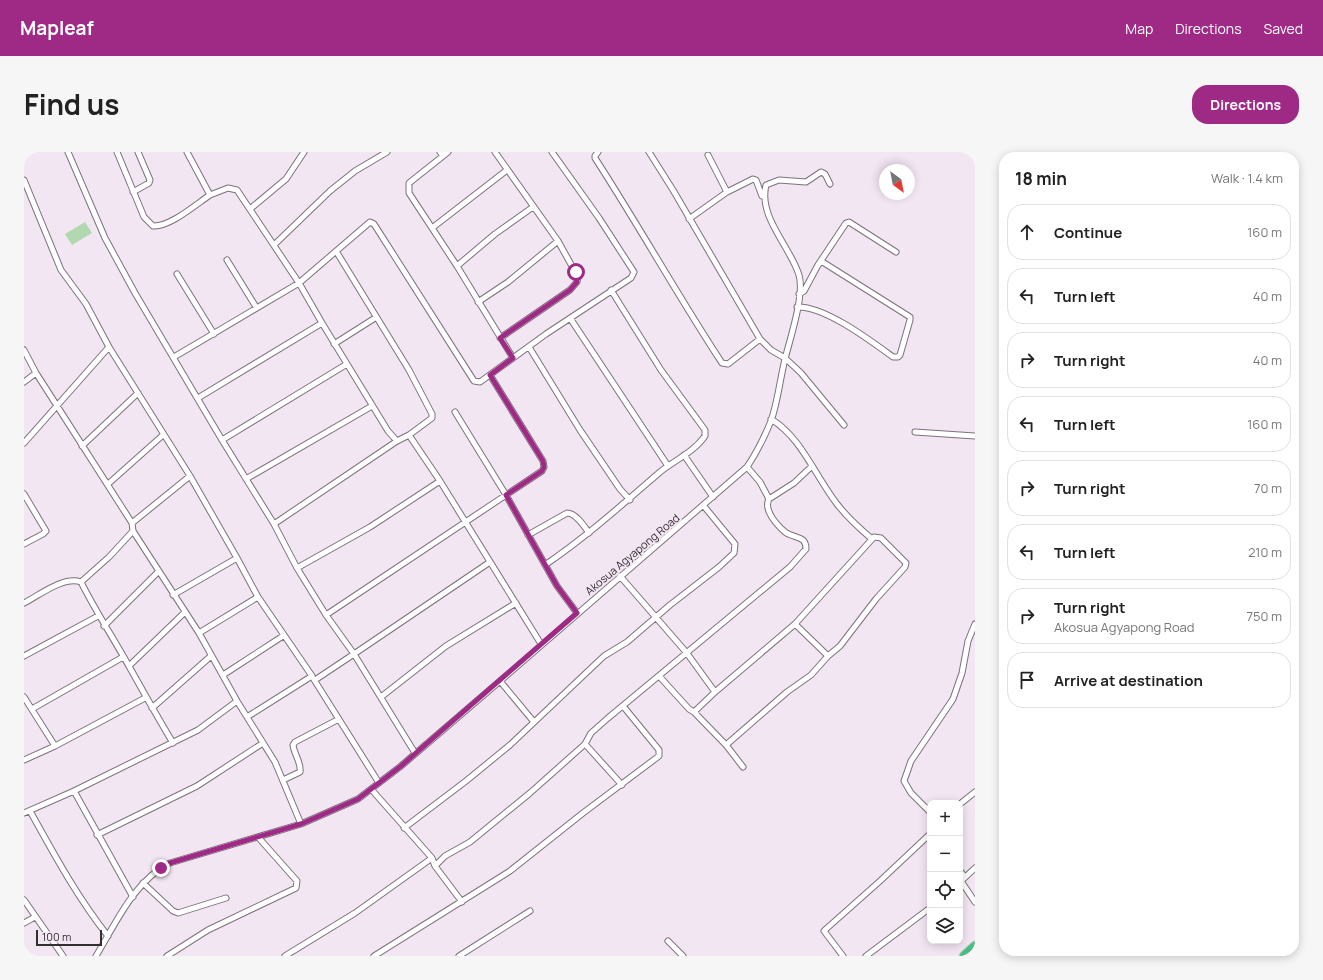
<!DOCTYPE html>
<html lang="en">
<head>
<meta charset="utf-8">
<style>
	:root { --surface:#fff; --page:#f6f6f6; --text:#222; --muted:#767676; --line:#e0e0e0; --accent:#9f2a85 }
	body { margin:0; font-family:Manrope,sans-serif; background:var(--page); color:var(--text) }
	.controls { position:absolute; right:12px; bottom:12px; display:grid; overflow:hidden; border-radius:8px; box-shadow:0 2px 10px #0003 }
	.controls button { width:36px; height:36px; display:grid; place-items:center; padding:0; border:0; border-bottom:1px solid var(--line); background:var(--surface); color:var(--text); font:20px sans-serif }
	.compass { position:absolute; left:855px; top:12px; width:36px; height:36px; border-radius:50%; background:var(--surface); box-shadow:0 2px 10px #0003; rotate:148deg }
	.scale { position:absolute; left:12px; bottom:10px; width:66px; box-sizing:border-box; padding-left:4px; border:2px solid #332e32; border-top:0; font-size:11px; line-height:14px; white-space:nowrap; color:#332e32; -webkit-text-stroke:3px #f3e6f3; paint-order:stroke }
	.stop { position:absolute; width:12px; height:12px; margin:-9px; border:3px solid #9f2a85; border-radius:50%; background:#fff }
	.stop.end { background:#9f2a85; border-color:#fff; box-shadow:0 1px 4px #0008 }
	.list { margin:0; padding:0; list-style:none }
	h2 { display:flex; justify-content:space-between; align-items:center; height:52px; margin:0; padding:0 16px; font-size:17px }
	h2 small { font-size:13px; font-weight:400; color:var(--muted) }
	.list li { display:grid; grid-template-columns:26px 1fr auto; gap:12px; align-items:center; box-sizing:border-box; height:56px; margin:0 8px 8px; padding:0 8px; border:1px solid var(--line); border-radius:16px }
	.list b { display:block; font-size:15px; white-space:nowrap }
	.list p { margin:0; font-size:13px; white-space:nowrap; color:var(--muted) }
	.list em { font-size:13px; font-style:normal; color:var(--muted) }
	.icon { flex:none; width:22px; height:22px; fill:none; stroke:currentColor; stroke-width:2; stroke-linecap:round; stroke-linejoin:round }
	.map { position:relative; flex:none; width:951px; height:804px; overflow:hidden; border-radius:16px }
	header { display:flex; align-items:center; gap:24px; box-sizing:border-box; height:56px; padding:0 20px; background:var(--accent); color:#fff }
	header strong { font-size:19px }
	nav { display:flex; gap:22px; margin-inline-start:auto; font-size:14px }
	.intro { display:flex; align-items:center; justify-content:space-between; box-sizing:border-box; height:96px; padding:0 24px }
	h1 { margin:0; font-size:28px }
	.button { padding:10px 18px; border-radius:16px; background:var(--accent); color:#fff; font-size:14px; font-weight:700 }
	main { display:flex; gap:24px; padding:0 24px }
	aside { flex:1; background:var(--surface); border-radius:16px; box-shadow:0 2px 10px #0003 }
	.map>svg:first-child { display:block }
	.garden { fill:#b2d8af }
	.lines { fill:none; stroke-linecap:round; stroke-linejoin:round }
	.street-casing { stroke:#7c717c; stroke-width:7 }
	.highway-casing { stroke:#cecdce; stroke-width:11 }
	.street { stroke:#fff; stroke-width:5 }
	.highway { stroke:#46bf80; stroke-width:9 }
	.route { stroke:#9f2a85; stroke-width:5 }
	.labels { text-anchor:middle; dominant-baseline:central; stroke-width:4; stroke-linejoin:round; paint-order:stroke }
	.street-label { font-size:11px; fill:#332e32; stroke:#f3e6f3 }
</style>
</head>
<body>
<header>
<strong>Mapleaf</strong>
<nav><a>Map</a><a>Directions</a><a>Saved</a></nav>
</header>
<div class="intro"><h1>Find us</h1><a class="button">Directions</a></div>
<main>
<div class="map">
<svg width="951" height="804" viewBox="0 0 951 804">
	<rect width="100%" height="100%" fill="#f3e6f3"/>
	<path class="garden" d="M61,70L68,81L48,93L41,82Z"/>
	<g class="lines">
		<defs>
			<path id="street" d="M44,0L81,86L111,141L198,288L250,372L273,416L302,463L330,502L466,410
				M93,0L120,65L129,74C146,75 171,53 186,43
				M163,0L186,43L204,36L213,38L275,131L298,171L364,279L373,289L385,283L416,329L517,492
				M416,0L419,4L385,31V41L433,114L489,206
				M471,0L534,89L554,125L553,130L546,138L476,186
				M574,0L571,4V6C615,74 654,144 698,211L704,212L736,187
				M625,0L649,38L736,187L747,198L761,206L777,221L820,273
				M684,3L703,40
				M419,4L424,0
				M0,28L37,118L62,152L85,195L166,324L213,406
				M109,40L125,31L126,28L114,0
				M226,57L262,27L280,0
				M665,67L703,40L729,27L732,28L738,44
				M408,76L483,18
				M250,93L306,39L331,19L363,0
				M312,99L385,218L408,262V266L385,283
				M203,108L232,155
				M433,114L471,82L509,55
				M153,122L190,182
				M775,142L780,139L794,113L822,71L825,70L872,100
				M454,150L484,130L534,89
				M773,155C801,154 847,189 869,205H874L876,203L886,168V165L797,109
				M546,166L644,314
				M310,192L351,166
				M505,195L556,278L596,337L606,348
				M0,198L12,221L108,371L109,379L175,481L213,549L251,610L277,672
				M150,205L275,131L346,70L350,72L450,229L456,230L522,182L607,126L610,120L575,66L528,0
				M0,230L12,221
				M174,246L298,171
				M431,260L482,343L533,434L553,461
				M747,267C778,286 791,324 813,352C823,365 835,376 848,387
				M891,280L951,284
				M198,288L323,212
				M0,291L85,195
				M58,294L114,241
				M660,303L689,345
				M723,315L736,330L745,347
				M222,327L348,254
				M84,332L139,283
				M0,342L22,379L19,382L0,392
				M108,371L166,324
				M250,372L373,289
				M504,383L543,361C552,361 560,374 565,381
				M521,413C562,385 599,352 636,320C651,308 670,300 681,284V278L637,218L587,138
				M273,416L346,375L416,329
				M596,424L662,500L691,540
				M57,430L85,405L109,379
				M149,443L213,406L234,445L288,524L223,565
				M0,451C16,443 39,424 57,430C72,460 90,487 106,516C120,541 134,566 149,591
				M302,463L518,319L520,315L519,309L466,223
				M80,474L135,419
				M175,481L234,445
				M0,504L74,464
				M105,514L161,460
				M199,523L259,484
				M635,524L665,557L670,560L702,593L719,615
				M289,526L355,631
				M291,528L330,502L391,601
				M476,529L510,570
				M0,545L31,594
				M357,545L422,494L492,451
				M128,556L187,504
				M8,557L99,505
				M670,560L691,540L771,472L850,385L857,386L882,411L881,415L852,447L816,494L804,504L771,472
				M561,592L598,633
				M702,593L763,540L787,523L804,504
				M0,608L31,594L121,546
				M259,628L276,620C278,612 270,602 269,593L271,590L315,567
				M347,637L408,706L411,714L438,750
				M50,639L174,578L213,549
				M936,652L951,640
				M6,659C30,702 53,745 84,784
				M906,660L887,641L880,629L887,609L929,547L938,521L944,489L951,472
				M0,661L50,639L109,745
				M380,676L442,629L486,593L580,504L603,490L646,453L695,415L710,401L711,392L679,353
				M73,683L173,634L239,591
				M411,714L421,704L446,690L506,641L561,592L567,581L584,566L766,415L782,397C782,393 781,390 779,388C773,384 766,384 761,380C753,373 739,358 745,347L770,331L788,314
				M936,719L941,725
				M937,729L951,750
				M936,730L951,716
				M119,731L149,759L154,761L202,746
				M0,748L39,804
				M0,771L11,765
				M644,789L659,804
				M72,804C92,771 110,729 146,711L277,672L334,647L377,614L476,529L723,315C733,300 740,286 747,269C754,249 756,227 761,207C766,187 781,142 775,123C766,94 734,65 742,33L755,28L782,30L797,20L801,22L806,32
				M143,804L184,778L272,736L273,729L234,685
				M261,804L331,761L408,706
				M350,804L486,719L559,661L635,604V598L599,554
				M435,804L506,759
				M819,804L800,779L802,777L856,729L906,682
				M842,804L906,756"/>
			<path id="highway" d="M940,804L951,794"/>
		</defs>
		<use href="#street" class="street-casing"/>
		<use href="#highway" class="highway-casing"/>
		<use href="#street" class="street"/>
		<use href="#highway" class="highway"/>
	</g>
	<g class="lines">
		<path class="route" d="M137,716L146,711L277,672L334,647L377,614L553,461L533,434L482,343L518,319L520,315L519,309L466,223L489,206L476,186L546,138L553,130L552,120"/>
	</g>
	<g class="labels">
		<g class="street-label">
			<text transform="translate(608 402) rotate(-40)">Akosua Agyapong Road</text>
		</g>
	</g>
</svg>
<div class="controls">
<button>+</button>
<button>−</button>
<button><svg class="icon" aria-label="locate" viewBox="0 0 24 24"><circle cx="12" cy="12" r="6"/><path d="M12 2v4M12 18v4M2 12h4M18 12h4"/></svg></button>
<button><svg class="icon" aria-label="layers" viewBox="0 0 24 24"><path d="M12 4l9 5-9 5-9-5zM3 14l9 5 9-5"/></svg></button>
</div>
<svg class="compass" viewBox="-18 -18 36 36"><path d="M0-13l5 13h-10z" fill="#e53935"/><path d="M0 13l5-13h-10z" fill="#767676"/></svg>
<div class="scale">100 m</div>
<div class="stop" style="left:552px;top:120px"></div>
<div class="stop end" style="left:137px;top:716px"></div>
</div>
<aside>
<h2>18 min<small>Walk · 1.4 km</small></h2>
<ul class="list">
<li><svg class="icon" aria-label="ahead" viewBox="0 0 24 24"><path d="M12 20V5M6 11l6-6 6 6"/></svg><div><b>Continue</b></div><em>160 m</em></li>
<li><svg class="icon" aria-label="left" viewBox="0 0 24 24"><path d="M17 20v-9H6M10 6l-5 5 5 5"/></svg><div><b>Turn left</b></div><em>40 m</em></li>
<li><svg class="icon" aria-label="right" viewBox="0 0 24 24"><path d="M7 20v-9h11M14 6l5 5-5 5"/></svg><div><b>Turn right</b></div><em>40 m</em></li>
<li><svg class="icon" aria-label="left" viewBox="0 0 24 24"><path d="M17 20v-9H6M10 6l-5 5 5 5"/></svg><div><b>Turn left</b></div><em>160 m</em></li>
<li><svg class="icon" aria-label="right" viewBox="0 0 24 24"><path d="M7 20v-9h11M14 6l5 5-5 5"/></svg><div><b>Turn right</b></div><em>70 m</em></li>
<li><svg class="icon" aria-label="left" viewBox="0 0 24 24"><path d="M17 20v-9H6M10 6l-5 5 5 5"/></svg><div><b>Turn left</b></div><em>210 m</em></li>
<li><svg class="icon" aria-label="right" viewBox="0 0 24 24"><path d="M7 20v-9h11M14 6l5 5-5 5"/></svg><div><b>Turn right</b><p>Akosua Agyapong Road</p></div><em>750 m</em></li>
<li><svg class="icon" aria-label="arrive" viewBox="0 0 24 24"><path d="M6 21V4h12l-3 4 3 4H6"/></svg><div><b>Arrive at destination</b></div></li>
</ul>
</aside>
</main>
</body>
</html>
